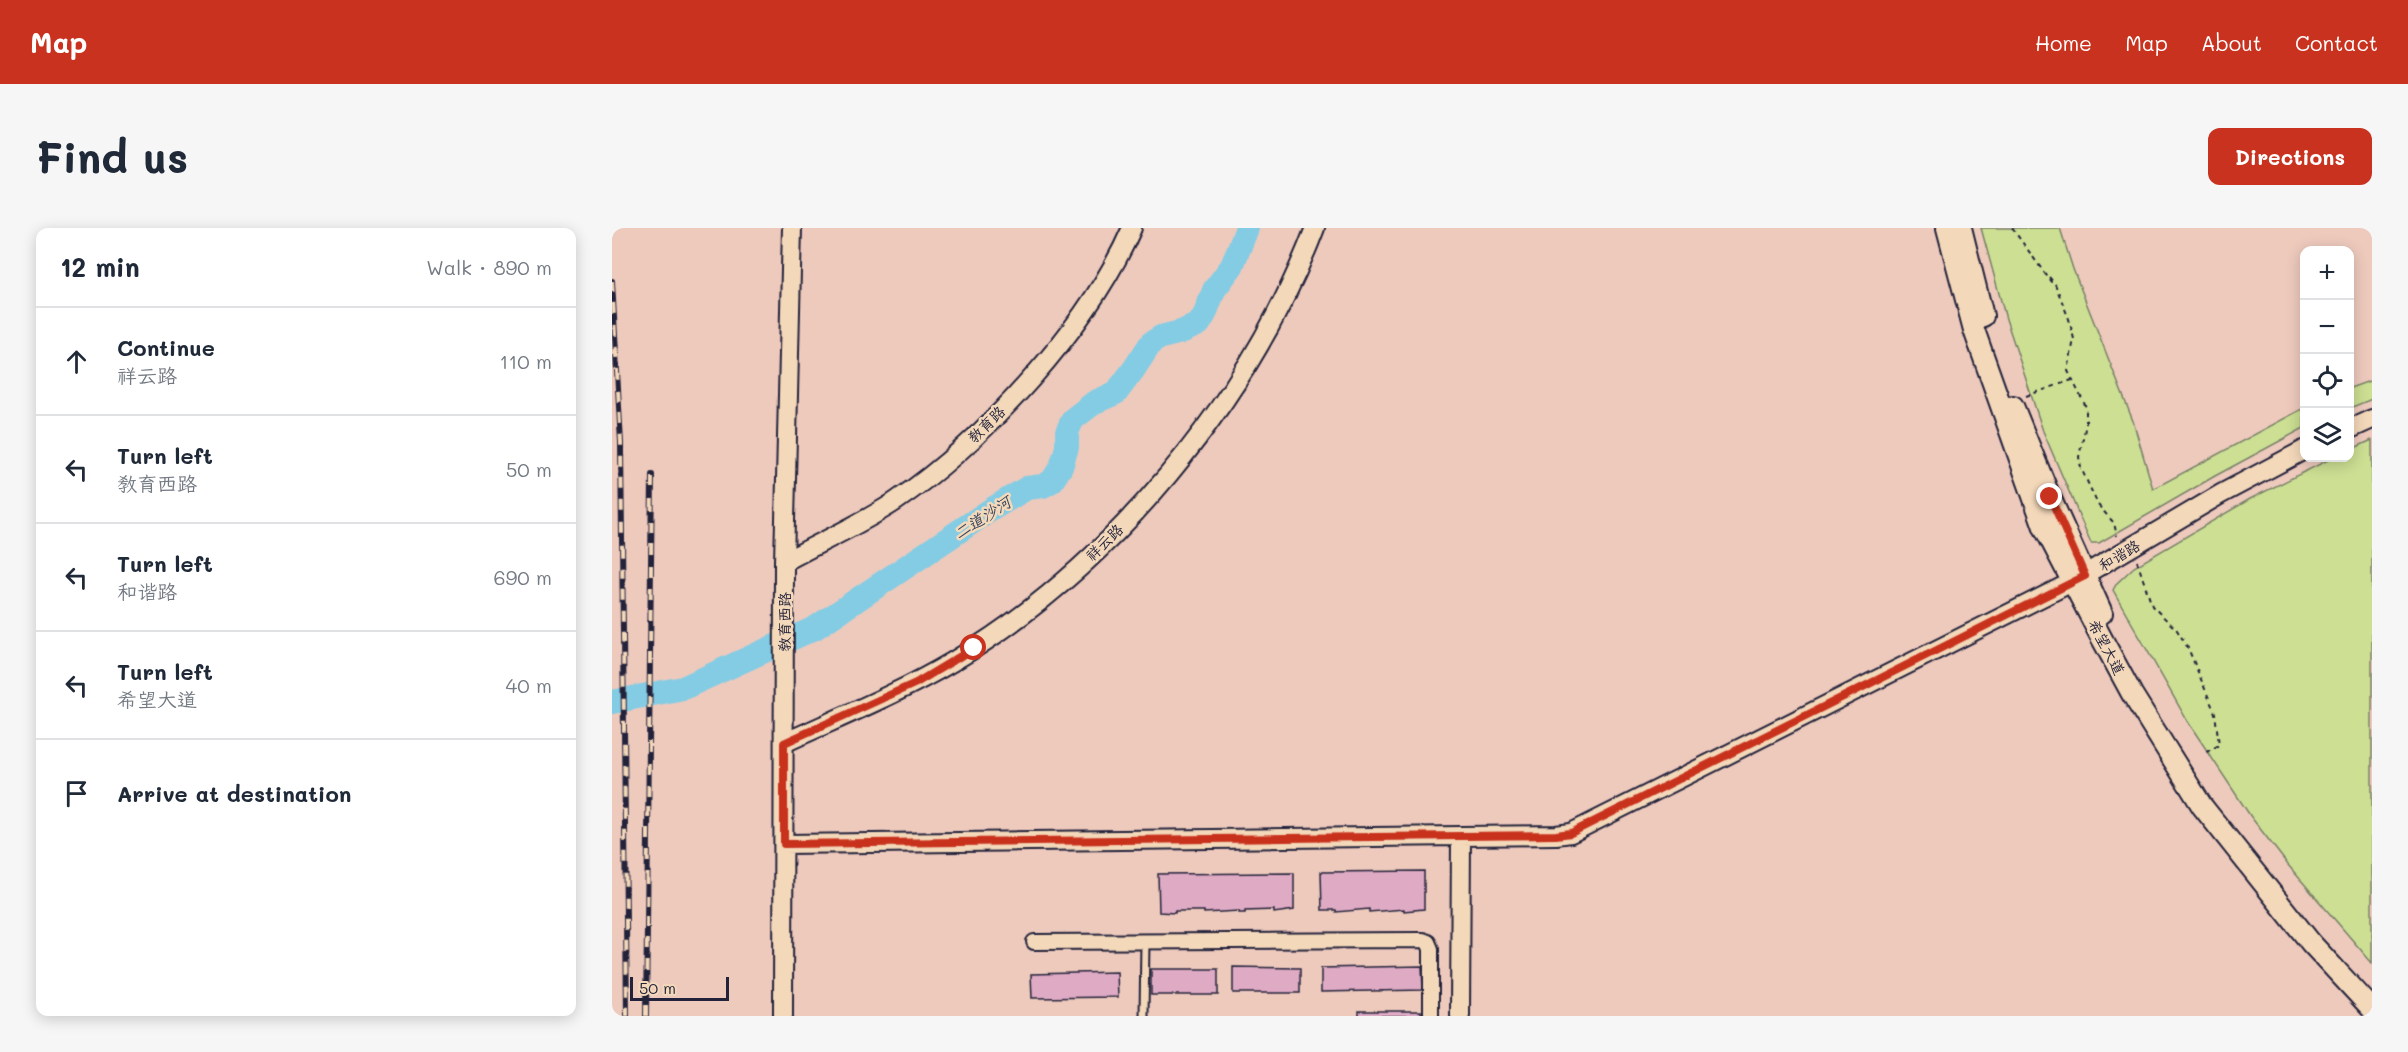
<!DOCTYPE html>
<html lang="en">
<head>
<meta charset="utf-8">
<style>
	:root { --surface:#fff; --page:#f6f6f7; --text:#1f2937; --muted:#747a83; --line:#e0e1e3; --accent:#c8321e }
	body { margin:0; font-family:Mali,"LXGW WenKai TC",sans-serif; background:var(--page); color:var(--text) }
	.controls { position:absolute; right:18px; top:18px; display:grid; overflow:hidden; border-radius:12px; box-shadow:0 3px 15px #0003 }
	.controls button { width:54px; height:54px; display:grid; place-items:center; padding:0; border:0; border-bottom:2px solid var(--line); background:var(--surface); color:var(--text); font:30px sans-serif }
	.scale { position:absolute; left:18px; bottom:15px; width:99px; box-sizing:border-box; padding-left:6px; border:3px solid #22223b; border-top:0; font-size:16px; line-height:21px; white-space:nowrap; color:#22223b; -webkit-text-stroke:4px #f4d8ba; paint-order:stroke }
	.stop { position:absolute; width:18px; height:18px; margin:-14px; border:4px solid #c8321e; border-radius:50%; background:#fff }
	.stop.end { background:#c8321e; border-color:#fff; box-shadow:0 2px 6px #0008 }
	.list { margin:0; padding:0; list-style:none }
	h2 { display:flex; justify-content:space-between; align-items:center; height:78px; margin:0; padding:0 24px; font-size:26px }
	h2 small { font-size:20px; font-weight:400; color:var(--muted) }
	.list li { display:grid; grid-template-columns:39px 1fr auto; gap:18px; align-items:center; box-sizing:border-box; height:108px; padding:0 24px; border-top:2px solid var(--line) }
	.list b { display:block; font-size:22px; white-space:nowrap }
	.list p { margin:0; font-size:20px; white-space:nowrap; color:var(--muted) }
	.list em { font-size:20px; font-style:normal; color:var(--muted) }
	.icon { flex:none; width:33px; height:33px; fill:none; stroke:currentColor; stroke-width:2; stroke-linecap:round; stroke-linejoin:round }
	.map { position:relative; flex:none; width:1760px; height:788px; overflow:hidden; border-radius:12px }
	header { display:flex; align-items:center; gap:36px; box-sizing:border-box; height:84px; padding:0 30px; background:var(--accent); color:#fff }
	header strong { font-size:28px }
	nav { display:flex; gap:33px; margin-inline-start:auto; font-size:21px }
	.intro { display:flex; align-items:center; justify-content:space-between; box-sizing:border-box; height:144px; padding:0 36px }
	h1 { margin:0; font-size:42px }
	.button { padding:15px 27px; border-radius:12px; background:var(--accent); color:#fff; font-size:21px; font-weight:700 }
	main { display:flex; gap:36px; padding:0 36px }
	aside { flex:1; background:var(--surface); border-radius:12px; box-shadow:0 3px 15px #0003 }
	.map>svg:first-child { display:block }
	.green { fill:#ccdf93; stroke:#778067; stroke-width:1.5 }
	.lines { fill:none; stroke-linecap:round; stroke-linejoin:round }
	.river { stroke:#83cce4; stroke-width:24 }
	.building { fill:#dfaac3; stroke:#22223b; stroke-width:1.5 }
	.service-casing { stroke:#22223b; stroke-width:11 }
	.minor-casing { stroke:#22223b; stroke-width:18 }
	.tertiary-casing { stroke:#22223b; stroke-width:22 }
	.secondary-casing { stroke:#22223b; stroke-width:24 }
	.path { stroke:#22223b; stroke-width:2; stroke-dasharray:4.5 4.5; stroke-linecap:butt }
	.service { stroke:#f4d8ba; stroke-width:7 }
	.minor { stroke:#f4d8ba; stroke-width:14 }
	.tertiary { stroke:#f4d8ba; stroke-width:18 }
	.secondary { stroke:#f4d8ba; stroke-width:20 }
	.rail-casing { stroke:#22223b; stroke-width:6 }
	.rail { stroke:#f4d8ba; stroke-width:4; stroke-dasharray:11; stroke-linecap:butt }
	.route { stroke:#c8321e; stroke-width:8 }
	.labels { text-anchor:middle; dominant-baseline:central; stroke-width:5; stroke-linejoin:round; paint-order:stroke }
	.street-label { font-size:15px; fill:#22223b; stroke:#f4d8ba }
	.water-label { font-size:16px; font-style:italic; fill:#35445d; stroke:#f4d8ba }
</style>
</head>
<body>
<header>
<strong>Map</strong>
<nav><a>Home</a><a>Map</a><a>About</a><a>Contact</a></nav>
</header>
<div class="intro"><h1>Find us</h1><a class="button">Directions</a></div>
<main>
<aside>
<h2>12 min<small>Walk · 890 m</small></h2>
<ul class="list">
<li><svg class="icon" aria-label="ahead" viewBox="0 0 24 24"><path d="M12 20V5M6 11l6-6 6 6"/></svg><div><b>Continue</b><p>祥云路</p></div><em>110 m</em></li>
<li><svg class="icon" aria-label="left" viewBox="0 0 24 24"><path d="M17 20v-9H6M10 6l-5 5 5 5"/></svg><div><b>Turn left</b><p>教育西路</p></div><em>50 m</em></li>
<li><svg class="icon" aria-label="left" viewBox="0 0 24 24"><path d="M17 20v-9H6M10 6l-5 5 5 5"/></svg><div><b>Turn left</b><p>和谐路</p></div><em>690 m</em></li>
<li><svg class="icon" aria-label="left" viewBox="0 0 24 24"><path d="M17 20v-9H6M10 6l-5 5 5 5"/></svg><div><b>Turn left</b><p>希望大道</p></div><em>40 m</em></li>
<li><svg class="icon" aria-label="arrive" viewBox="0 0 24 24"><path d="M6 21V4h12l-3 4 3 4H6"/></svg><div><b>Arrive at destination</b></div></li>
</ul>
</aside>
<div class="map">
<svg width="1760" height="788" viewBox="0 0 1760 788">
	<rect width="100%" height="100%" fill="#eecabd"/>
	<filter id="ink" filterUnits="userSpaceOnUse"><feTurbulence type="fractalNoise" baseFrequency=".0167" numOctaves="2"/><feDisplacementMap in="SourceGraphic" scale="12" xChannelSelector="R" yChannelSelector="G"/><feConvolveMatrix kernelMatrix="1 2 1 2 8 2 1 2 1" color-interpolation-filters="sRGB"/></filter>
	<g filter="url(#ink)">
		<path class="green" d="M1369,0H1448L1461,41L1521,193L1541,261L1692,180V200L1603,248L1487,315H1479L1431,203L1394,91Z
			M1760,152V171L1738,180V160Z
			M1760,212V735L1676,637L1639,589L1576,494L1501,362L1505,355L1522,339L1638,271L1720,230H1738V222Z"/>
		<g class="lines">
			<path class="river" d="M0,474L71,460L203,400L380,281L415,260L431,258L440,253L449,239L455,219V204L461,191L483,174L504,165L522,141L539,115L549,109L569,104L587,96L593,86L602,62L620,38L635,0"/>
		</g>
		<path class="building" d="M812,643V681L792,683V681L757,684V681L724,684V682H710L709,644Z
			M682,645V682L662,685V682L633,683V685H627V683L592,685V683H563V685L547,684L546,646Z
			M810,738L811,762L709,764V740Z
			M621,739L688,740V765H621Z
			M539,741H606V767H539Z
			M505,744L506,769L420,770L419,746Z
			M747,783H809V788H747Z"/>
		<g class="lines">
			<defs>
				<path id="service" d="M532,788L533,713"/>
				<path id="minor" d="M422,714L811,712L816,714L819,721V788"/>
				<path id="tertiary" d="M1738,201L1760,191
					M172,334C208,314 250,296 284,273C373,212 477,99 520,0
					M172,515C228,489 286,466 340,434C499,340 637,173 703,0
					M172,616L849,608L944,607L959,605L1460,354L1609,266L1692,222
					M171,788L172,334L180,0
					M848,788L849,608"/>
				<path id="secondary" d="M1335,0L1362,102L1432,299L1489,409L1520,466L1590,578L1699,715L1760,781
					M1349,0L1371,88
					M1401,178L1438,269L1490,385"/>
			</defs>
			<use href="#service" class="service-casing"/>
			<use href="#minor" class="minor-casing"/>
			<use href="#tertiary" class="tertiary-casing"/>
			<use href="#secondary" class="secondary-casing"/>
			<path class="path" d="M1400,0L1439,54L1437,49L1443,56L1457,91L1462,111L1456,143L1474,179V196L1467,229L1469,240L1486,277L1502,295L1505,308
				M1414,168L1460,152
				M1525,333L1540,378L1565,402L1576,420L1603,485L1607,517L1591,526"/>
			<use href="#service" class="service"/>
			<use href="#minor" class="minor"/>
			<use href="#tertiary" class="tertiary"/>
			<use href="#secondary" class="secondary"/>
			<defs>
				<path id="rail" d="M0,53L9,215L15,788
					M34,788L40,247"/>
			</defs>
			<use href="#rail" class="rail-casing"/>
			<use href="#rail" class="rail"/>
		</g>
	</g>
	<g class="lines" filter="url(#ink)">
		<path class="route" d="M362,420L304,455L172,515V616L849,608L944,607L959,605L1473,348L1438,269"/>
	</g>
	<g class="labels">
		<g class="street-label">
			<text transform="translate(374 196) rotate(-44)">教育路</text>
			<text transform="translate(492 314) rotate(-44)">祥云路</text>
			<text transform="translate(1507 327) rotate(-31)">和谐路</text>
			<text transform="translate(172 394) rotate(-90)">教育西路</text>
			<text transform="translate(1495 419) rotate(62)">希望大道</text>
		</g>
		<g class="water-label">
			<text transform="translate(370 289) rotate(-33)">二道沙河</text>
		</g>
	</g>
</svg>
<div class="controls">
<button>+</button>
<button>−</button>
<button><svg class="icon" aria-label="locate" viewBox="0 0 24 24"><circle cx="12" cy="12" r="6"/><path d="M12 2v4M12 18v4M2 12h4M18 12h4"/></svg></button>
<button><svg class="icon" aria-label="layers" viewBox="0 0 24 24"><path d="M12 4l9 5-9 5-9-5zM3 14l9 5 9-5"/></svg></button>
</div>
<div class="scale">50 m</div>
<div class="stop" style="left:362px;top:420px"></div>
<div class="stop end" style="left:1438px;top:269px"></div>
</div>
</main>
</body>
</html>
